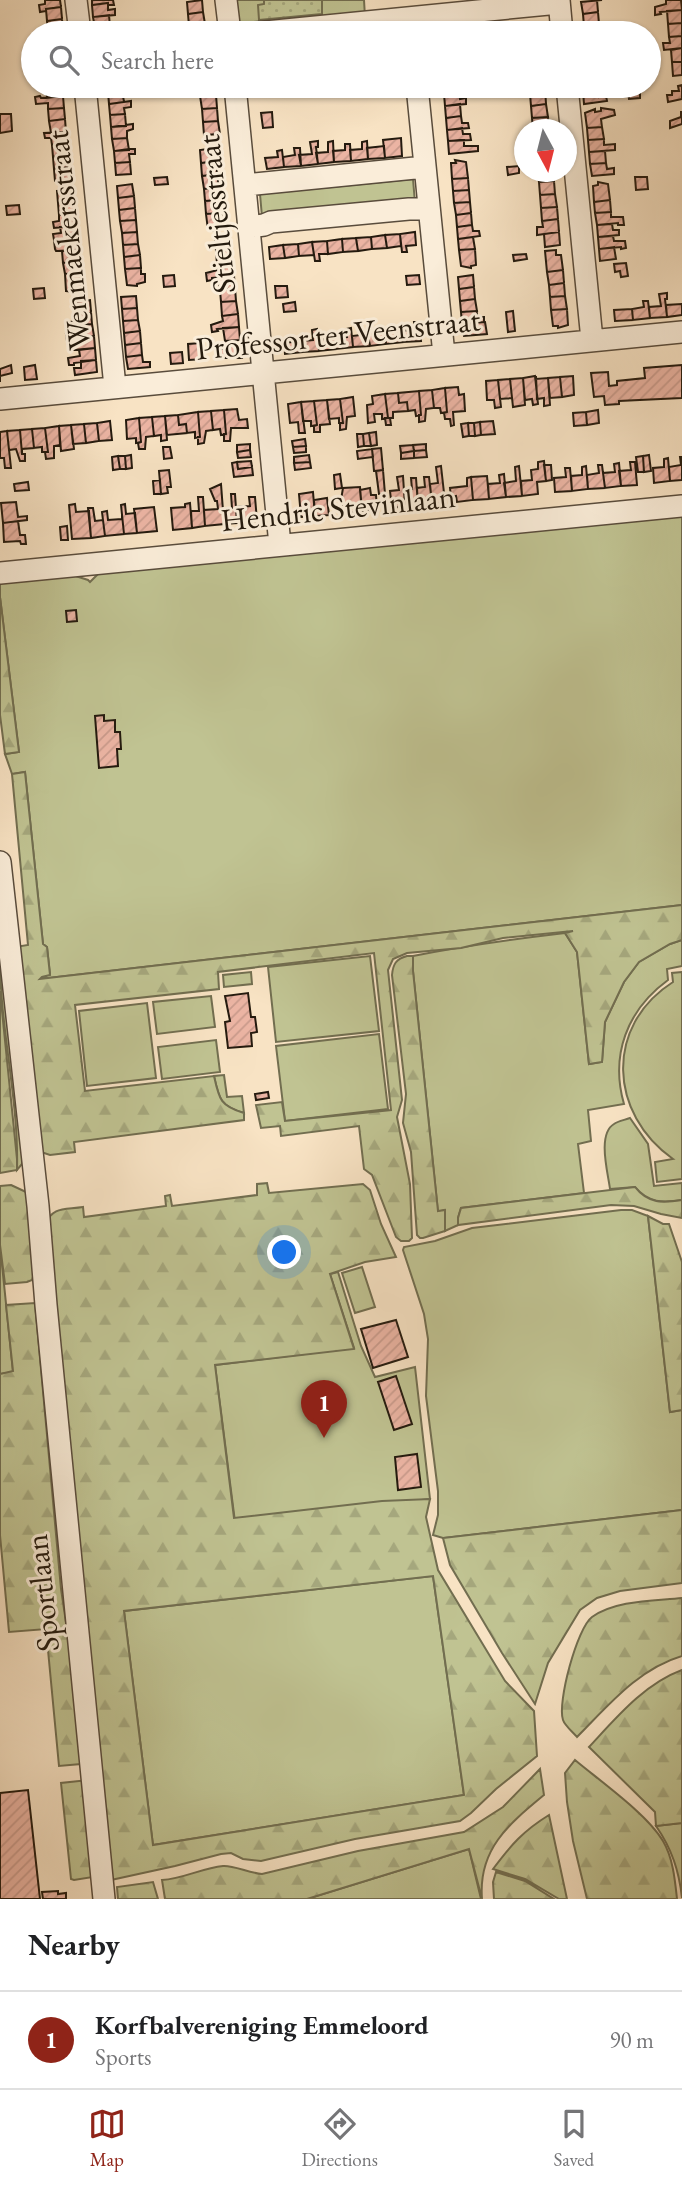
<!DOCTYPE html>
<html lang="en">
<head>
<meta charset="utf-8">
<style>
	:root { --surface:#fff; --page:#f6f6f6; --text:#202124; --muted:#757577; --line:#e0e0e0; --accent:#8f2418 }
	body { margin:0; font-family:"EB Garamond",serif; background:var(--page); color:var(--text) }
	.compass { position:absolute; left:514px; top:119px; width:63px; height:63px; border-radius:50%; background:var(--surface); box-shadow:0 2px 5px #0004; rotate:173deg }
	.you { position:absolute; left:285px; top:1253px; width:24px; height:24px; margin:-18px; border:5px solid #fff; border-radius:50%; background:#1a73e8; box-shadow:0 0 0 10px #1a73e833 }
	.badge { display:grid; place-items:center; width:46px; height:46px; border-radius:50%; background:var(--accent); color:#fff; font-size:23px; font-weight:700 }
	.pin { position:absolute; translate:-50% -58px; filter:drop-shadow(0 2px 4px #0008) }
	.pin::after { content:''; position:absolute; top:37px; width:24px; height:21px; background:inherit; clip-path:polygon(0 0,100% 0,50% 100%) }
	.list { margin:0; padding:0; list-style:none }
	h2 { display:flex; justify-content:space-between; align-items:center; height:91px; margin:0; padding:0 28px; font-size:30px }
	h2 small { font-size:23px; font-weight:400; color:var(--muted) }
	.list li { display:grid; grid-template-columns:46px 1fr auto; gap:21px; align-items:center; box-sizing:border-box; height:98px; padding:0 28px; border-top:2px solid var(--line) }
	.list b { display:block; font-size:26px; white-space:nowrap }
	.list p { margin:0; font-size:23px; white-space:nowrap; color:var(--muted) }
	.list em { font-size:23px; font-style:normal; color:var(--muted) }
	.icon { flex:none; width:38px; height:38px; fill:none; stroke:currentColor; stroke-width:2; stroke-linecap:round; stroke-linejoin:round }
	.map { position:relative; flex:none; width:682px; height:1899px; overflow:hidden }
	.search { position:absolute; background:var(--surface); box-shadow:0 2px 5px #0004; left:21px; right:21px; top:21px; height:77px; display:flex; align-items:center; gap:18px; box-sizing:border-box; padding:0 24px; border-radius:38px; color:var(--muted); font-size:26px }
	.sheet { height:189px; background:var(--surface) }
	nav { display:flex; justify-content:space-around; align-items:center; box-sizing:border-box; height:98px; border-top:2px solid var(--line); background:var(--surface); font-size:19px; color:var(--muted) }
	nav a { display:grid; justify-items:center; gap:4px }
	nav .on { color:var(--accent) }
	.map>svg:first-child { display:block }
	.grass { fill:#c0c392; stroke:#726e50; stroke-width:2 }
	.forest { fill:url(#forest-firs); stroke:#726e50; stroke-width:2; fill-rule:evenodd }
	.park { fill:url(#park-dots); stroke:#726e50; stroke-width:2 }
	.building { fill:url(#building-hatch); stroke:#241a0e; stroke-width:2 }
	.lines { fill:none; stroke-linecap:round; stroke-linejoin:round }
	.minor-casing { stroke:#594c3c; stroke-width:24 }
	.minor { stroke:#faedd9; stroke-width:21 }
	.labels { text-anchor:middle; dominant-baseline:central; stroke-width:6; stroke-linejoin:round; paint-order:stroke }
	.street-label { font-size:32px; fill:#241a0e; stroke:#faedd9 }
</style>
</head>
<body>
<div class="map">
<svg width="682" height="1899" viewBox="0 0 682 1899">
	<defs>
		<pattern id="forest-firs" width="22" height="20" patternUnits="userSpaceOnUse" patternTransform="scale(1.75)"><rect width="22" height="20" fill="#c0c392"/><path d="M5 1l3.5 6h-7zM16 11l3.5 6h-7z" fill="#a5a77d"/></pattern>
		<pattern id="park-dots" width="8" height="8" patternUnits="userSpaceOnUse" patternTransform="scale(1.75)"><rect width="8" height="8" fill="#c0c392"/><path d="M2 2h.1M6 6h.1" fill="none" stroke="#a5a77d" stroke-width="1.8" stroke-linecap="round"/></pattern>
		<pattern id="building-hatch" width="6" height="6" patternUnits="userSpaceOnUse" patternTransform="scale(1.75)"><rect width="6" height="6" fill="#ebb4a3"/><path d="M-1 1l2-2M0 6l6-6M5 7l2-2" fill="none" stroke="#c99a8b"/></pattern>
	</defs>
	<rect width="100%" height="100%" fill="#f8e3c4"/>
	<filter id="stains"><feTurbulence type="fractalNoise" baseFrequency=".00286" numOctaves="4"/><feColorMatrix values="0 0 0 0 .2 0 0 0 0 .09 0 0 0 0 .02 0 0 0 .5 -.17"/></filter>
	<radialGradient id="worn" r=".72"><stop offset=".6" stop-color="#630" stop-opacity="0"/><stop offset="1" stop-color="#630" stop-opacity=".3"/></radialGradient>
	<path class="grass" d="M231,0H364L365,17L245,29L238,27Z
		M413,179L415,203L262,217L260,194Z
		M682,512V905L39,979L50,974L47,947L43,944L25,772L12,774L5,754L19,752L0,597V578L63,572L88,580L90,582L102,570Z
		M565,933L577,952L589,1064L602,1062L605,1022L624,982L639,962L670,944L682,940V966L667,969L668,980C627,1010 610,1055 624,1104L588,1110L591,1141L578,1144L584,1193L461,1208L458,1218V1225L445,1231L444,1210L438,1212L413,971V956C464,946 514,939 565,933Z
		M370,956L379,1031L276,1042L268,967Z
		M0,959L3,964L23,1159L22,1164L17,1170C19,1100 0,1029 0,959Z
		M251,972L252,984L224,987L223,975Z
		M682,972V1179L657,1182L655,1162L673,1159C609,1114 604,1026 673,982L672,973Z
		M211,996L215,1027L157,1034L153,1002Z
		M147,1003L156,1078L87,1086L79,1011Z
		M379,1034L388,1109L285,1121L276,1046Z
		M216,1040L220,1072L162,1079L158,1047Z
		M224,1075L227,1097L242,1096L244,1113C220,1106 219,1099 214,1076Z
		M630,1118L648,1144L654,1186L682,1183V1200C663,1203 648,1203 635,1187L610,1189C608,1173 597,1134 614,1124C618,1121 625,1120 630,1118Z
		M621,1210H632L648,1216L670,1412L682,1410V1510L443,1538L433,1535L438,1515V1491L426,1396L428,1339L424,1314L403,1250L404,1247L435,1241L472,1228Z
		M0,1245L13,1372L0,1374Z
		M362,1267L375,1307L355,1313L342,1273Z
		M338,1272L361,1346L375,1377L415,1367L430,1499L235,1522L215,1365L354,1348L330,1274Z
		M433,1576L464,1795L153,1845L124,1611Z
		M682,1823V1898C679,1871 672,1849 656,1826Z
		M469,1849L481,1899H307Z"/>
	<path class="forest" d="M0,597L19,752L5,754L0,715Z
		M25,772L43,944L47,947L50,975L42,977L40,979L682,905V940L670,944L639,962L624,982L605,1022L602,1062L589,1064L577,952L565,933L573,931L503,938L461,948L407,953L393,959L388,970L402,1100L397,1117L410,1184L412,1238L409,1241H401L396,1237L372,1175L364,1169L359,1126L281,1136L280,1126L261,1128L256,1105L282,1102L285,1121L391,1110L374,953L218,972L219,989L75,1005L85,1091L214,1076C219,1099 220,1106 244,1113V1120L74,1142L75,1152L50,1155L41,1152L15,947L28,945L12,774Z
		M407,956H413V971L438,1211L445,1210V1231L423,1238H420L417,1235L411,1152L403,1123L406,1094L392,975C393,964 396,959 407,956Z
		M0,991L17,1159V1170L0,1173Z
		M267,1183L269,1193L363,1184L370,1190L381,1224L396,1257L365,1262L330,1274L354,1349L215,1365L234,1518L382,1501L430,1499L426,1517L438,1570L505,1681L534,1711L537,1756L496,1789L471,1813L460,1821L355,1839L261,1861L243,1859L231,1853L221,1854L175,1866L111,1880L44,1225C54,1206 63,1210 83,1207L84,1217L166,1206L165,1196L170,1195L172,1206L257,1195V1184ZM433,1576L464,1795L153,1845L124,1611Z
		M11,1185L26,1192L37,1264L32,1280L27,1282L5,1284L0,1245V1186Z
		M635,1187C648,1204 663,1203 682,1200V1218L661,1214L634,1206L611,1205L458,1225V1218L461,1208Z
		M648,1216L663,1224H669L682,1262V1410L670,1412Z
		M35,1303L61,1589L86,1757L81,1764L59,1766L46,1629L9,1632L0,1535V1374L13,1371L6,1305Z
		M682,1510V1583L620,1591L597,1598L580,1610L548,1663L535,1704L502,1653L450,1565L443,1538Z
		M682,1598V1656C638,1669 608,1706 577,1737C573,1732 565,1726 563,1720C557,1703 577,1628 592,1617C616,1600 654,1601 682,1598Z
		M682,1670V1823L656,1826L655,1812L589,1747C616,1718 644,1684 682,1670Z
		M575,1760C600,1781 647,1814 663,1841C673,1858 675,1880 677,1899H587L573,1841L567,1802L565,1773Z
		M540,1769L544,1795C509,1824 478,1849 482,1899L469,1849L307,1899H165L162,1880C183,1879 202,1868 223,1866C233,1865 249,1873 262,1874L358,1851L464,1832L503,1807Z
		M88,1780L93,1877L74,1880L71,1879L61,1783Z
		M549,1815L567,1899H559L525,1879L493,1869C511,1845 523,1831 549,1815Z
		M496,1872L525,1881L554,1899H494L493,1882Z
		M153,1882L158,1899H118L117,1887Z"/>
	<path class="park" d="M264,0H322V14L259,20L258,5L264,4Z"/>
	<path class="building" d="M45,0H60L61,7L46,9V11L40,12L39,5L45,4Z
		M92,0H113L114,5H108V3L92,5Z
		M202,0L203,12L188,14L187,2Z
		M597,0L598,12L583,14L581,2L602,0Z
		M666,0H681L682,10L660,12L661,14L655,15V7L666,4Z
		M108,3V10L115,9V15L93,17L92,5Z
		M61,7L62,19L47,21L46,9Z
		M682,10V23L668,24L667,11Z
		M203,12L205,24L189,26L188,14Z
		M598,12L599,24L584,26L583,14Z
		M109,15L110,27L95,28L93,17Z
		M62,19L63,31L48,33L47,21Z
		M682,23V36L669,37L668,24Z
		M177,24H183V26L205,24L206,33L178,32Z
		M110,27V33H95V28Z
		M682,36V48L664,50L663,43H670L669,37Z
		M682,48V62H672L671,50Z
		M672,62H682V75L673,76Z
		M682,85V99L668,102L667,95H672V91H679L678,86Z
		M46,86H62L63,96L47,98Z
		M107,86H122V90L108,92Z
		M199,86H215L216,95L200,96Z
		M517,86H540V89L545,88L546,104L531,106L530,94H517Z
		M583,86H598L599,90L583,91Z
		M395,87L396,94L385,96L384,88Z
		M508,89L509,96L497,97V90Z
		M122,90L124,102L109,104L108,92Z
		M599,90V97L606,96L607,101L584,104L583,91Z
		M640,91V98L629,99L628,92Z
		M459,92L460,99L466,98V104L445,106L444,94Z
		M216,95L217,108L202,109L200,96Z
		M40,96L41,98L63,96L64,108L48,109V103L36,104L35,97Z
		M131,101V107L124,108L125,114L110,115L109,104Z
		M460,104L461,116L446,118L445,106Z
		M546,104L548,117L532,118L531,106Z
		M64,108L65,119L49,121L48,109Z
		M217,108L218,121L203,122L202,109Z
		M601,108L614,110L615,115L601,119L602,127L587,128L585,113L595,109V112L601,111Z
		M272,112L273,127L263,128L261,113Z
		M681,112H682V124L670,128V121L681,117Z
		M0,114H11L12,131L0,133Z
		M125,114L126,126L111,127L110,115Z
		M461,116L462,123H468L469,128L447,130L446,118Z
		M548,117L549,130H533L532,118Z
		M65,119L66,132L51,133L49,121Z
		M218,121L220,134L204,135L203,122Z
		M133,124V129L127,131V138L112,139L111,127Z
		M602,127L604,139L588,140L587,128Z
		M462,128L463,134H470L471,140L448,141L447,130Z
		M66,132L67,143L52,145L51,138H45L44,133Z
		M127,138L129,150L114,151L112,139Z
		M401,138L402,156L385,158L383,140Z
		M604,139V145L615,144V150L589,152L588,140Z
		M464,140V146H478V151L449,154L448,141Z
		M318,141V147H316L318,164L301,166L299,155L312,154L310,142Z
		M333,141L334,162L318,164L316,153L328,152V142Z
		M367,141L368,159L351,161L350,150L362,149V142Z
		M67,143L68,155L53,157L52,145Z
		M345,144H350L351,161L334,162L333,151L345,150Z
		M384,146L385,158L368,159L367,148Z
		M215,148L216,161L201,163L200,150Z
		M294,148H300L301,166L284,167L283,157L295,155Z
		M129,149H135V154H129L130,162L115,163L114,151Z
		M282,150L284,167L267,169L265,158L278,157L277,151Z
		M605,151L606,163L590,164L589,152Z
		M68,155L69,167L54,169L53,157Z
		M455,160L466,162L468,178L452,179L451,163H456Z
		M216,161L217,174L202,176L201,163Z
		M130,162L131,174L116,175L115,163Z
		M606,163L607,169L614,168V174L592,176L590,164Z
		M519,166V173L508,175L507,167Z
		M69,167L71,179L55,181L54,169Z
		M537,172H553L554,181L539,182Z
		M217,174L219,187L204,189L202,176Z
		M167,177L168,184L155,185L154,178Z
		M635,177H647L648,189L636,190Z
		M468,178L469,190L453,191L452,179Z
		M554,181L555,194L540,195L539,182Z
		M598,182L608,184L610,200L594,202L593,186L598,185Z
		M132,184L134,196L118,198L117,186Z
		M219,187L220,200L205,201L204,189Z
		M72,190L73,202L58,203L57,191Z
		M469,190L470,202L454,203L453,191Z
		M555,194L557,207L541,208L540,195Z
		M134,196L135,208L119,210L118,198Z
		M220,200L221,213L206,214L205,201Z
		M610,200L611,212L595,213L594,202Z
		M73,202L74,214L59,215L58,203Z
		M470,202L471,213L456,215L454,203Z
		M19,205L20,214L7,215L6,206Z
		M557,207L558,219L542,221L541,208Z
		M135,208L136,220L120,221L119,210Z
		M611,212V217H623L624,225H618V223L597,225L595,213Z
		M221,213L223,229H218V232L208,230L206,214Z
		M471,213L472,225L457,227L456,215Z
		M74,214L75,226L54,228L53,222L59,221V215Z
		M558,219L559,232L537,235V227H543L542,221Z
		M136,220L137,232L122,233L120,221Z
		M612,224L613,230H619V235L598,237L597,225Z
		M472,225L473,231H479L480,236L458,239L457,227Z
		M75,226L77,237L54,240L53,234L61,233L60,227Z
		M137,232L138,244L123,245L122,233Z
		M415,232L416,245L406,246L407,252H402L400,234Z
		M559,232L560,245L545,247L544,234Z
		M400,234L401,246L387,248L385,235Z
		M385,235L387,248L372,249L371,237Z
		M613,236L614,241H625L626,248L621,249V247L599,249L598,237Z
		M77,237L78,250L56,251L55,249L54,240Z
		M230,237L231,250L216,251L215,238Z
		M371,237L372,249L358,251L356,238Z
		M473,237L475,249L459,250L458,239Z
		M356,238L358,251L343,252L342,239Z
		M342,239L343,252L328,254L327,241Z
		M327,241L328,254H319L320,261H315L312,242Z
		M312,242L314,255L299,256L298,244Z
		M138,244L140,255L124,257L123,245Z
		M298,244L299,256L285,258L283,245Z
		M283,245L285,258L270,259L269,247Z
		M614,247L616,259L600,261L599,249Z
		M475,249L476,265L471,266V268L461,266L459,250Z
		M78,250L79,261L63,263L62,251Z
		M231,250L232,263L217,264L216,251Z
		M556,250V255H561L563,270L547,272L545,251Z
		M526,254L527,259L514,261L513,255Z
		M140,255L141,268L125,269L124,257Z
		M79,261L80,273L65,274L63,263Z
		M232,263L234,276L212,278V280L207,281L206,273L218,270L217,264Z
		M626,263L628,276L621,277L620,271L615,272L614,264Z
		M141,268V274H145V282L137,284V286L127,285L125,269Z
		M563,270L564,283L549,285L547,272Z
		M80,273L82,289L76,290L77,292L66,291L65,274Z
		M174,275L175,286L164,287L163,276Z
		M419,275L420,284L407,285L406,276Z
		M473,275L474,287L459,289L458,277Z
		M234,276L235,288L220,290L218,277Z
		M564,283L565,296L550,297L549,285Z
		M275,286H287L288,297L276,298Z
		M474,287L475,299L460,301L459,289Z
		M44,288L45,298L34,299L33,289Z
		M235,288L236,301L221,302L220,290Z
		M667,293V299H665L667,317L650,318L649,307L661,306L659,294Z
		M136,296L137,308L122,309L121,297Z
		M565,296L567,309L551,310L550,297Z
		M475,299L477,311L461,312L460,301Z
		M90,300L91,312L76,314L74,302Z
		M236,301L238,314L222,316L221,302Z
		M643,301H648L650,318L633,320L632,309L644,307Z
		M295,302L296,311L284,312L283,304Z
		M682,304V315L667,317L666,305Z
		M137,308L138,320L123,321L122,309Z
		M567,309L568,325L558,328V326H553L551,310Z
		M632,309L633,320L615,321L614,310Z
		M477,311V317H484V322L462,324L461,312Z
		M513,311L515,331L508,332L506,312Z
		M91,312L92,324L69,326V322L76,321V314Z
		M238,314L239,327L217,329L218,331L212,332L211,325L223,321L222,316Z
		M138,320L140,331L124,333L123,321Z
		M414,322H419L421,341L403,342L402,331L415,330Z
		M485,322L487,334L464,336L462,324Z
		M92,324L94,336L72,339V341H67L66,334L78,333L77,326Z
		M239,327L240,340L225,341L223,328Z
		M351,328L353,347L336,349L335,338L347,337L346,329Z
		M317,329L319,351L302,352L301,341L313,340L312,330Z
		M140,331L141,343L125,345L124,333Z
		M402,331L403,342L386,344L385,333Z
		M385,333L386,344L370,346L368,334Z
		M368,334L370,346L353,347L352,336Z
		M94,336L95,348L73,350V344L79,343L78,338Z
		M335,338L336,349L319,351L318,340Z
		M240,340L242,358H221L220,349H226L225,341Z
		M301,341L302,352L285,354L284,343Z
		M141,343L142,355L126,357L125,345Z
		M201,343L203,359L189,360L188,344Z
		M95,348L96,360L74,363V365H69L68,358L80,356L79,350Z
		M182,352L183,363L171,364L170,353Z
		M142,355L143,362H150V367L128,369L126,357Z
		M96,360L97,372L75,375L74,368H81V361Z
		M11,365L12,373L0,376V382V369Z
		M35,365L37,379L25,380L24,367Z
		M682,365V398L619,401V404L605,405L604,396L594,397L591,373L608,372L609,386L617,385V381L645,378L644,368Z
		M535,376L538,404L533,405L532,399L525,400L523,378Z
		M536,376V379L548,378L550,405L544,406V398L537,399Z
		M573,376L574,395L562,397L560,377Z
		M560,377L562,397L550,398L548,378Z
		M523,378L525,405L513,407L510,379Z
		M510,379L512,398L500,399L498,380Z
		M498,380L501,407L495,408L494,400H487L486,381Z
		M458,387L459,395L464,394L465,411L453,412L454,425L451,426L450,419H445L444,413L447,412L445,388Z
		M445,388L447,412L441,413L440,408H434L432,390Z
		M432,390L434,408L426,409L425,421L419,422V415H421L419,391Z
		M419,391L421,415L416,416L415,410L408,411L407,402L399,403L398,393Z
		M398,393L399,403L407,402L408,411L393,412V418H390L391,425H386L385,418H388L385,394Z
		M385,394L388,418L382,419V414H374L375,422L368,423L367,405L373,404L372,396Z
		M353,397L355,416L347,417L346,429L340,430V423H343L340,399Z
		M340,399L343,423H339V418L329,419L327,400Z
		M327,400L330,424L320,425V432H314V426L317,425L314,401Z
		M314,401L317,425L311,426V421H303L301,402Z
		M301,402L305,433H299L298,422L290,423L288,404Z
		M237,409L239,420L247,419L248,428H231L230,441H224V434H226L224,410Z
		M224,410L226,434L221,435L220,429L213,430L211,411Z
		M598,410L599,423L587,425L586,412Z
		M211,411L213,430L206,431L204,443L198,444V437H200L198,412Z
		M198,412L200,437L195,438V432L187,433L186,424L179,425L178,415Z
		M586,412L587,425L574,426L573,413Z
		M178,415L179,425L186,424L187,433L167,435L165,416Z
		M165,416L167,440L161,441V435L154,436L152,417Z
		M152,417L154,436L146,437L145,449H139L138,443L141,442L139,418Z
		M139,418L141,442L136,443V438L127,439L126,420Z
		M110,421L112,440L99,441L97,423Z
		M493,421L495,434L481,435L480,422Z
		M480,422L481,435L475,436L474,423Z
		M97,423L99,441L86,443L84,424Z
		M468,423L469,436L463,437L461,424Z
		M468,423H474L475,436H469Z
		M84,424L86,443L73,444L71,425Z
		M71,425L74,449L61,451L59,426Z
		M59,426L60,445L54,446V458L46,459L45,452H48L45,428Z
		M45,428L48,452H42V447L34,448L32,429Z
		M32,429L34,448L22,449V454L20,430Z
		M20,430L22,454H25V461H20L16,449L9,450L7,431Z
		M7,431L11,468H5L4,458H0V432Z
		M376,432L377,445L371,446L369,433Z
		M369,433L371,446H364L363,434Z
		M357,434H363L364,446L358,447Z
		M305,439L306,446L293,447L292,441Z
		M250,444V450L237,452V445Z
		M426,444V450L414,451L413,445Z
		M413,445L414,451L401,453L400,446Z
		M306,446V452L294,453L293,447Z
		M163,447H170L172,458L164,459Z
		M381,448L383,470L374,471L372,449Z
		M372,449L373,457L358,459L357,451Z
		M250,450L251,457L238,458L237,452Z
		M426,450L427,457L414,458V451Z
		M414,451V458L401,459V453Z
		M131,455L132,468L126,469L125,456Z
		M309,455L310,462L294,463V457Z
		M649,455L651,471L644,472L643,456Z
		M118,456L120,469L113,470L112,457Z
		M118,456H125L126,469H120Z
		M643,456L644,472H638L636,457Z
		M680,457H682V480L670,481L669,467L681,465Z
		M668,458L670,481L654,483L653,468L664,467V459Z
		M251,461L252,467L238,469L237,462Z
		M544,461L546,481L537,482L538,494L522,496L521,481L532,480L531,470L538,469V462Z
		M237,462L238,469L252,467L253,475L234,477L232,463Z
		M310,462L311,468L295,470L294,463Z
		M630,462H635L637,485L621,486L619,471L631,470Z
		M619,463L621,486L605,488L603,473L615,472L614,464Z
		M544,465H551L552,480L546,481Z
		M598,465H602L605,488L588,489L587,475L599,473Z
		M441,466L445,502L432,504L430,484L438,483L436,467Z
		M519,466L522,496L506,497L504,483L516,481L515,467Z
		M586,466L588,489L572,491L571,476L582,475V467Z
		M565,468H570L572,491L555,492L554,478L566,477Z
		M169,470L171,487H167L168,493L161,494L159,471Z
		M383,470L385,494H379L376,471Z
		M340,474L342,488L335,489L334,475Z
		M504,474L506,497L489,499L488,484L500,483L499,475Z
		M403,476L405,506L392,508L390,491L399,490L397,477Z
		M487,476L489,499L473,500L471,477Z
		M424,477H429L432,504L418,505L417,488L425,487Z
		M471,477L473,500L457,502L456,496L451,497L450,488L467,486V478Z
		M411,478H416L418,505L405,506L404,489H412Z
		M160,480L161,494H154L153,481Z
		M28,482L29,490L15,491L14,484Z
		M221,484L224,524L205,526L204,510L218,509L217,501H215L210,489Z
		M360,487L362,511L346,513L345,505H343L341,500L343,488Z
		M370,488L371,495H376L377,510L362,511L360,490Z
		M313,492L315,516L301,517L299,494Z
		M231,494H235L237,523L224,524L223,508H232Z
		M198,497H203L205,526L192,528L191,511H199Z
		M249,497H255L257,521L237,523L236,507L250,506Z
		M327,498L329,515L315,516L314,500Z
		M16,502L18,517L27,516V520L3,523L1,503Z
		M190,503L192,528L173,530L171,508L185,507V504Z
		M75,504L76,512L89,511L91,538L72,539L69,505Z
		M125,504L126,514L135,513L137,533L124,534L121,505Z
		M154,507L157,531L137,533L134,509Z
		M88,508H93L95,521L103,520L105,536L91,538Z
		M107,511L108,520L122,519V515L124,534L105,536L102,512Z
		M18,521L20,535H25L26,544H21L20,541L4,542L3,523Z
		M67,526L68,540H61L60,527Z
		M76,610L77,621L67,622L66,611Z
		M104,715V721L115,720V732H120L121,749H117L118,766L99,768L95,716Z
		M248,993L251,1017H255L257,1032L251,1033L252,1046L228,1048L225,1022L230,1021L225,996Z
		M268,1092L269,1098L256,1100L255,1094Z
		M396,1320L408,1357L373,1368L361,1329Z
		M396,1376L412,1424L394,1430L378,1382Z
		M417,1454L421,1487L398,1490L395,1457Z
		M28,1790L40,1899H0V1793Z
		M58,1891V1894L66,1893V1899H43L42,1892Z"/>
	<g class="lines">
		<defs>
			<path id="minor" d="M76,0L80,33
				M226,0L230,33
				M559,0L562,33
				M255,33L559,3
				M85,86L115,387
				M235,86L280,545
				M417,86L444,355
				M567,86L592,340
				M245,185L425,167
				M249,227L264,225L271,222L409,209H429
				M0,399L682,332
				M0,573L682,506
				M0,862L38,1206L46,1305L104,1899"/>
		</defs>
		<use href="#minor" class="minor-casing"/>
		<use href="#minor" class="minor"/>
	</g>
	<g class="labels">
		<g class="street-label">
			<text transform="translate(216 214) rotate(-96)">Stieltjesstraat</text>
			<text transform="translate(68 240) rotate(-96)">Wenmaekersstraat</text>
			<text transform="translate(338 334) rotate(-6)">Professor ter Veenstraat</text>
			<text transform="translate(338 508) rotate(-6)">Hendric Stevinlaan</text>
			<text transform="translate(42 1593) rotate(-96)">Sportlaan</text>
		</g>
	</g>
	<rect width="100%" height="100%" filter="url(#stains)"/>
	<rect width="100%" height="100%" fill="url(#worn)"/>
</svg>
<svg class="compass" viewBox="-18 -18 36 36"><path d="M0-13l5 13h-10z" fill="#e53935"/><path d="M0 13l5-13h-10z" fill="#757577"/></svg>
<div class="you"></div>
<div class="pin badge" style="left:324px;top:1438px">1</div>
<div class="search"><svg class="icon" aria-label="search" viewBox="0 0 24 24"><circle cx="10" cy="10" r="6"/><path d="M15 15l6 6"/></svg>Search here</div>
</div>
<section class="sheet">
<h2>Nearby<small></small></h2>
<ul class="list">
<li><span class="badge">1</span><div><b>Korfbalvereniging Emmeloord</b><p>Sports</p></div><em>90 m</em></li>
</ul>
</section>
<nav>
<a class="on"><svg class="icon" aria-label="map" viewBox="0 0 24 24"><path d="M3 6l6-2 6 2 6-2v14l-6 2-6-2-6 2zM9 4v14M15 6v14"/></svg>Map</a>
<a><svg class="icon" aria-label="directions" viewBox="0 0 24 24"><path d="M12 3l9 9-9 9-9-9zM9 14v-3h6M13 9l2 2-2 2"/></svg>Directions</a>
<a><svg class="icon" aria-label="saved" viewBox="0 0 24 24"><path d="M7 4h10v16l-5-4-5 4z"/></svg>Saved</a>
</nav>
</body>
</html>
